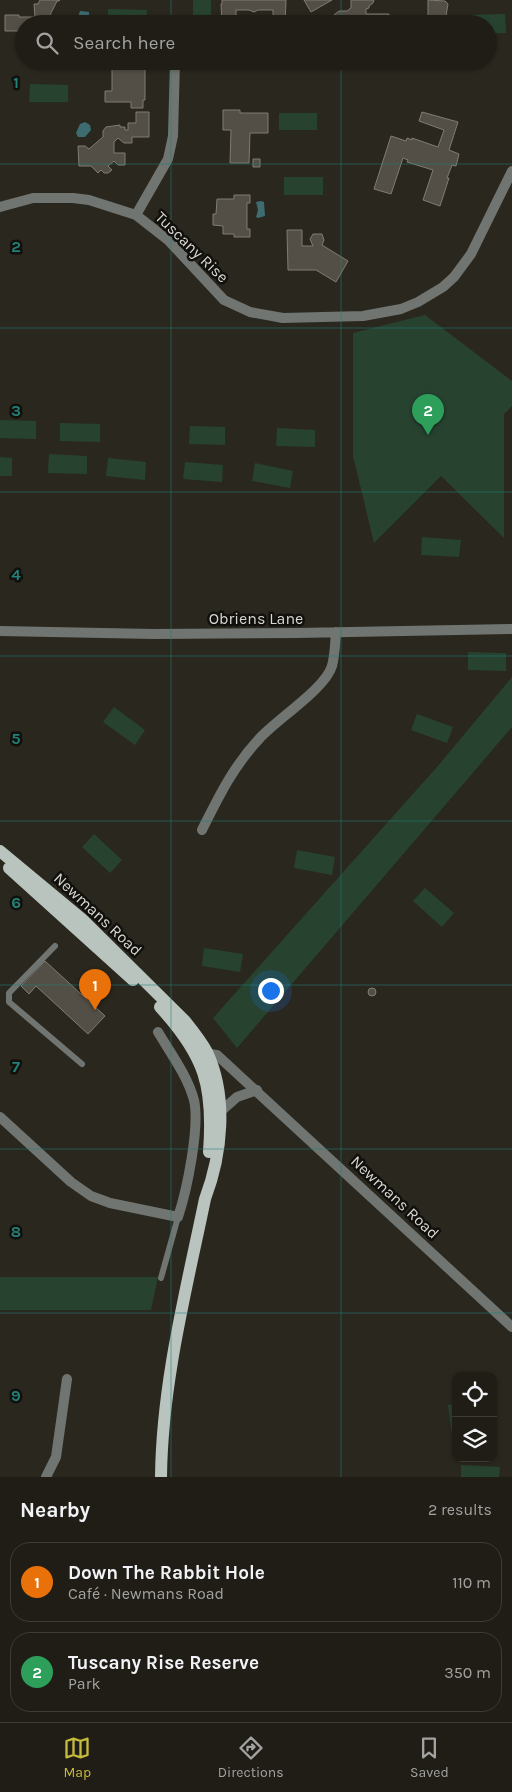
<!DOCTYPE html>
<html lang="en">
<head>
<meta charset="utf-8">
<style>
	:root { --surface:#201d16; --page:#2d2a23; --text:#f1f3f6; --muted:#a2a2a1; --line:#3d3b35; --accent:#c7bb3b }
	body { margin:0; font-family:Karla,sans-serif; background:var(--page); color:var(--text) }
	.controls { position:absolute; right:15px; bottom:15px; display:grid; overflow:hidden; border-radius:10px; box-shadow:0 1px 4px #0004 }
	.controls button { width:45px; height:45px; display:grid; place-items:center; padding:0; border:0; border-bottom:1px solid var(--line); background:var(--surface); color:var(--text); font:25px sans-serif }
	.you { position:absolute; left:270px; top:990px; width:18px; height:18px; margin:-12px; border:4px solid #fff; border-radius:50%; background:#1a73e8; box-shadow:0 0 0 8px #1a73e833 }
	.badge { display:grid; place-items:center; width:32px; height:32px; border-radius:50%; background:var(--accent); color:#fff; font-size:16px; font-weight:700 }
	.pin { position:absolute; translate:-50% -41px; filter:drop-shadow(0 1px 2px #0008) }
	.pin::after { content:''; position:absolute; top:26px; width:18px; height:15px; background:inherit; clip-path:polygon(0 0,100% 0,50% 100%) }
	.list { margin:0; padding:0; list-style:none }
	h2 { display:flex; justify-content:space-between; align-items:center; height:65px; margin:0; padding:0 20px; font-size:21px }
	h2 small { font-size:16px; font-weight:400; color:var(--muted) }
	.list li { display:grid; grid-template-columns:32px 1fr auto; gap:15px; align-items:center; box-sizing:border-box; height:80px; margin:0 10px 10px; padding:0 10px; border:1px solid var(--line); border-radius:20px }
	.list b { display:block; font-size:19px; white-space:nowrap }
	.list p { margin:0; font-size:16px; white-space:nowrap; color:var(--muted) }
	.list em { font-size:16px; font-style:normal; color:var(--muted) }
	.icon { flex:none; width:28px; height:28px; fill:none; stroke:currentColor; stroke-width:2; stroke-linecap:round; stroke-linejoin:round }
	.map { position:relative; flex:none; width:512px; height:1477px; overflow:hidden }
	.search { position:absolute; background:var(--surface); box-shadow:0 1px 4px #0004; left:15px; right:15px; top:15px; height:55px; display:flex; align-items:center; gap:12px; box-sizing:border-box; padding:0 18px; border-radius:28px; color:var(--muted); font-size:19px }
	.sheet { height:245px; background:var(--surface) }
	nav { display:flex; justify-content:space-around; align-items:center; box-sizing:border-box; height:70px; border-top:1px solid var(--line); background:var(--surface); font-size:14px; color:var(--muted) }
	nav a { display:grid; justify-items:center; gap:2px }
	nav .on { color:var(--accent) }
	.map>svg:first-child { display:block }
	.green { fill:#274330 }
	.water { fill:#3d6c71 }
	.building { fill:#534f46; stroke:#807c73 }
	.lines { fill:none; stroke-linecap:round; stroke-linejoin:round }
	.service { stroke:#707572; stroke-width:6 }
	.minor { stroke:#707572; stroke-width:10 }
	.primary { stroke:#bac4bf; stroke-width:12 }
	.grid { fill:none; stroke:#238078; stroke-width:1; stroke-opacity:0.55 }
	.labels { text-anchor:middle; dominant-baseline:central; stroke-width:5; stroke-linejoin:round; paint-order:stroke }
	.street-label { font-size:16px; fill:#d9d7d2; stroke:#11100c }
	.grid-label { font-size:16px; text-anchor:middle; font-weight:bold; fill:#238078; stroke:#11100c; stroke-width:5; stroke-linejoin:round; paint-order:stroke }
</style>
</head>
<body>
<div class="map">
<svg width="512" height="1477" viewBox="0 0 512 1477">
	<rect width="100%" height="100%" fill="#2a271e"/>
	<path class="green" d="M193,0H211V20H193Z
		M108,9L147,10L146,24H108Z
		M505,14L506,33H488V24H467V15Z
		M30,84L68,85V102H29Z
		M279,113H317V130H279Z
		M284,177H323V195H284Z
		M425,315L512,381V406L504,414V538L441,476L374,543L353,456V333Z
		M0,420L36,421V439L0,438Z
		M60,423L100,424V442L60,441Z
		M190,426L225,427V445L189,444Z
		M277,428L315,430V447L276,446Z
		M49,454L87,456V474L48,473Z
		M0,457L12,458V476H0Z
		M108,458L146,462L145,480L106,476Z
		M185,462L223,465L222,482L183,479Z
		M255,463L293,471L290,488L252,481Z
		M422,537L461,540L459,557L421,555Z
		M468,652L506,653V671L468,670Z
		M512,677V727L237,1048L213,1018L437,767Z
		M114,707L145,730L135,745L103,722Z
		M417,714L453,727L447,743L411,730Z
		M94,834L122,860L110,873L82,847Z
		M297,850L335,857L332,875L294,868Z
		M425,888L454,913L442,927L413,901Z
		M204,948L243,954L240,972L202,966Z
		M0,1277H158L151,1310H0Z
		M456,1404V1443H453L448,1405Z
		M461,1465L500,1467L499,1477H461Z"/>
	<path class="water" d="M80,11L89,12V24H77L80,21L78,17Z
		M245,18H263V24H245Z
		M85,122L90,125L91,130L85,137H78L76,133L80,124Z
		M261,201L264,202L265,216L258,218L256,217L258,210L256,202Z"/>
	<path class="building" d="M40,0H60L59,1H57L50,15V21H66V24H24V31H5V15H19V17H35L34,4H38Z
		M222,0H286L285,24H273V10H258L254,12L249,10H236V24H222L221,4H222Z
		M304,0H332L311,12Z
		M351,0H374L373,3L369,6V8L366,9V14H389V24H334V15L339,11H347L351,8Z
		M428,0L445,1L448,4L446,16H428Z
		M117,61L145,62V100H143V108H131V102H105V91H112V66H117Z
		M223,110H240V113H268V133H250L249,163H230L231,130H223Z
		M136,112H149V137H132V143H124L118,138L114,142V153H125V165H118L114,161L108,166L112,170L108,173H104L101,170L98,173L91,166H79L78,146H85L89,149L103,137V131L106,127L120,125V127H125V130H128V123H136Z
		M422,112L458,122L449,150L459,154L456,166L452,165L447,178H449L440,206L423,200L433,170L407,162L408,160L403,158L391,194L374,189L391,136L406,141L407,138L412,140V138L438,147L444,130L419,121Z
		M253,159H260V167H253Z
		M234,195H250V203H247V229H250V237H234V234H223V226L213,225V214H216L217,199H234Z
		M287,230H302V246H313L310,239L313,234H322L324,240L322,245L348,261L336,282L316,270H288Z
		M45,961L105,1016L88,1034L36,986L29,994L21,986Z
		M368 992a4 4 0 1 1 8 0a4 4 0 1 1-8 0Z"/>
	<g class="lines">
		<path class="service" d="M55,946L9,993V1002L82,1064
			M161,1278L178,1217"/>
		<path class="minor" d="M0,207L33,198H73L89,200L136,215L168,240L224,300L250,312L283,318L363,316L401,309L418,302L443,287L454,277L471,254L512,171
			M136,215L168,159L173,136L175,61
			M0,631L154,634L297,633L512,629
			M202,830C219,796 233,767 259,739C277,719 325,689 332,666C335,655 335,643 336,632
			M202,1053L217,1055L512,1327
			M220,1112L237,1097L257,1090
			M0,1117L71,1182L91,1196L110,1203L178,1217C187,1190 200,1127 194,1100C187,1075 171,1054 158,1032
			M46,1477L56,1457L67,1379"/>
		<path class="primary" d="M0,851L82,919L185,1021C193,1031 201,1041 207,1052C228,1097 222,1154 205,1199C186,1291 162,1383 161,1477
			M9,868L133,980
			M160,1007C205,1056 214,1086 209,1152"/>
	</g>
	<path class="grid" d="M171,0V24M341,0V24M171,61V1477M341,61V1477M0,164H512M0,328H512M0,492H512M0,656H512M0,821H512M0,985H512M0,1149H512M0,1313H512"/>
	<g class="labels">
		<g class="street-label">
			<text transform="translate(192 247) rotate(44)">Tuscany Rise</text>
			<text x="256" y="618">Obriens Lane</text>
			<text transform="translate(98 914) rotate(43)">Newmans Road</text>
			<text transform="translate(395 1197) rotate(43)">Newmans Road</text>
		</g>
	</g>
	<g class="grid-label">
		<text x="16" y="88">1</text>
		<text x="16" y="252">2</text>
		<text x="16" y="416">3</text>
		<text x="16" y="580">4</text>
		<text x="16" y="744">5</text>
		<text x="16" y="908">6</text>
		<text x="16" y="1072">7</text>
		<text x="16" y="1237">8</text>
		<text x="16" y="1401">9</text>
	</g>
</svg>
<div class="controls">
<button><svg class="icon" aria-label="locate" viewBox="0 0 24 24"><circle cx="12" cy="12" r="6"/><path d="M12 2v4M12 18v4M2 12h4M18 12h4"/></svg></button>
<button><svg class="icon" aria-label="layers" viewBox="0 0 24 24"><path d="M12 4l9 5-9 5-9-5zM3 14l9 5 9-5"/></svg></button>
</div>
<div class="you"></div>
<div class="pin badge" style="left:95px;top:1010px;background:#e8710a">1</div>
<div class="pin badge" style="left:428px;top:435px;background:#2e9e5b">2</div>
<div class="search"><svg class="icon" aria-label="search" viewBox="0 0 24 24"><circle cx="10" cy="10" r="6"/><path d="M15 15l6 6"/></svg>Search here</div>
</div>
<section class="sheet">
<h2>Nearby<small>2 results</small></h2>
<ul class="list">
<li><span class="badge" style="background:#e8710a">1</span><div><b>Down The Rabbit Hole</b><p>Café · Newmans Road</p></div><em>110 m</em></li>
<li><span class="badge" style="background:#2e9e5b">2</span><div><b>Tuscany Rise Reserve</b><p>Park</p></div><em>350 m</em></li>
</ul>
</section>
<nav>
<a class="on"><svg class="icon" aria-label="map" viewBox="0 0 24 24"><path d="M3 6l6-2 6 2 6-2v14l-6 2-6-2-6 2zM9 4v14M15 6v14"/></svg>Map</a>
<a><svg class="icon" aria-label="directions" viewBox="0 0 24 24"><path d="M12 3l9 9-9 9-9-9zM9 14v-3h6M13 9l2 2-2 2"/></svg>Directions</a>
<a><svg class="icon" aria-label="saved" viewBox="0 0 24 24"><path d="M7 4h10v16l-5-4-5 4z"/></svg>Saved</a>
</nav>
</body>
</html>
